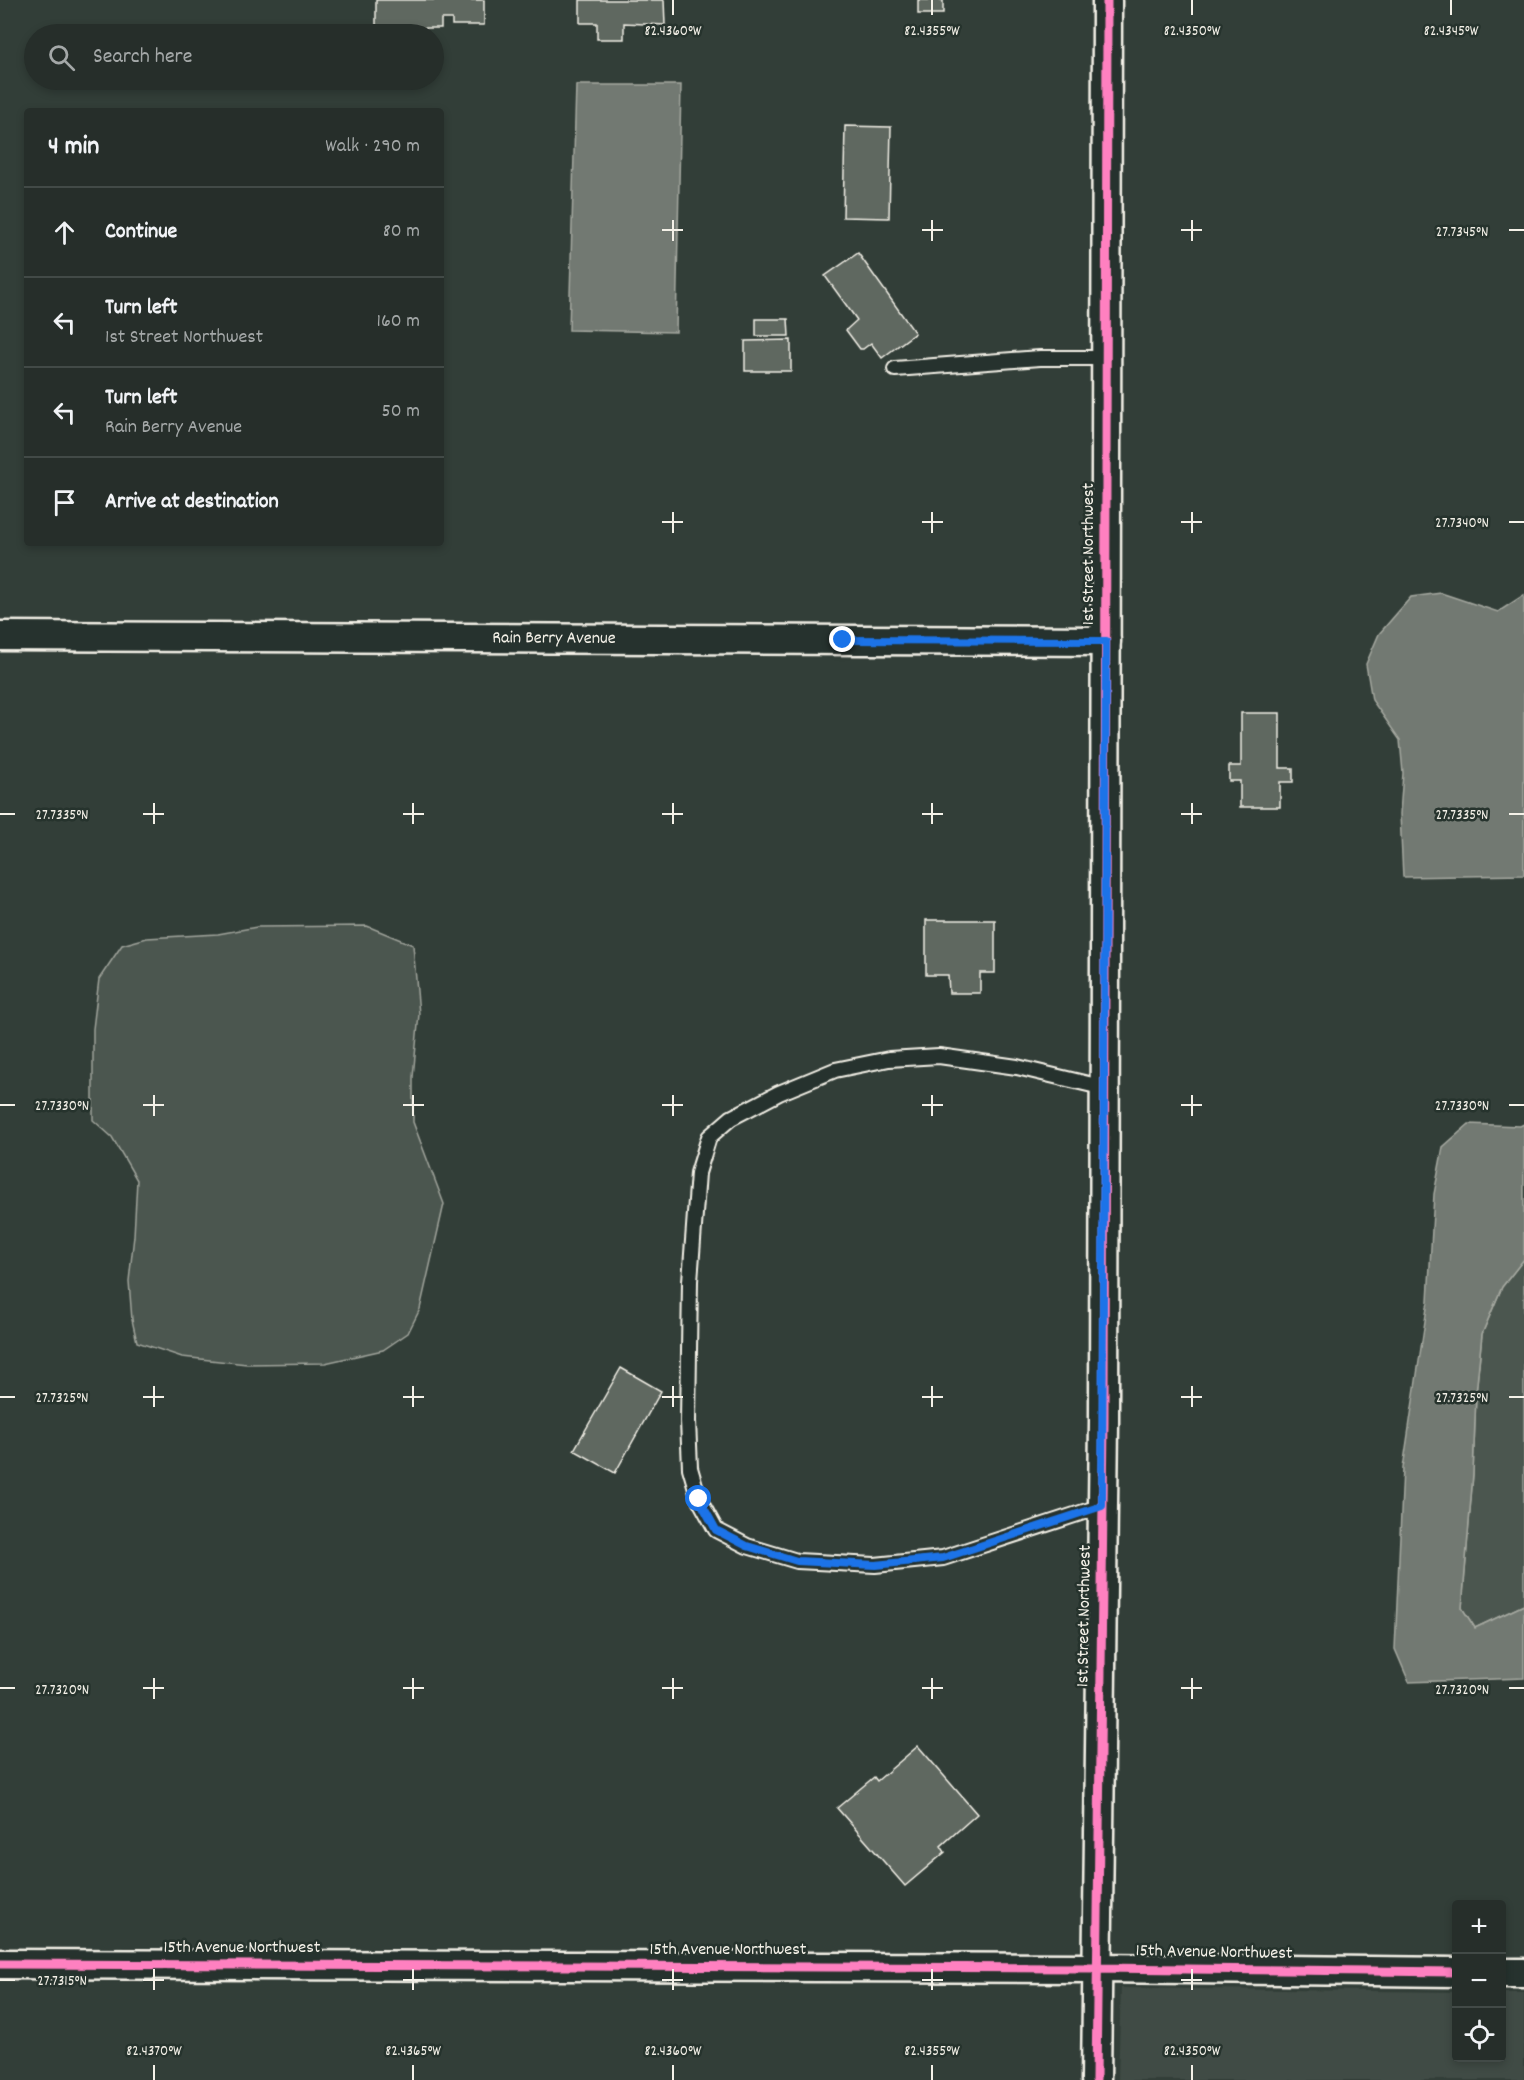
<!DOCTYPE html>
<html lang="en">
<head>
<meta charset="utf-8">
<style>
	:root { --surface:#262e2a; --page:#2e3632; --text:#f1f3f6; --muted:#a4a8a8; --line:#424a47 }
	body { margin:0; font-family:Dekko,sans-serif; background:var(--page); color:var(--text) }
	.controls { position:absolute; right:18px; bottom:18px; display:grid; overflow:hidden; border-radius:6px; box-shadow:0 3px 9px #0003 }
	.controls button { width:54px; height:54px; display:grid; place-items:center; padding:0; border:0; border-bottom:2px solid var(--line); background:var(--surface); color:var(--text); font:30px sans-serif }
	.stop { position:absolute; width:18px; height:18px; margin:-14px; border:4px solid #1a73e8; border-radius:50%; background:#fff }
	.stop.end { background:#1a73e8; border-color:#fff; box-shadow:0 2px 6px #0008 }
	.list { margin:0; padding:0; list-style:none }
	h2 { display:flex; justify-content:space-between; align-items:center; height:78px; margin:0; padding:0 24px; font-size:26px }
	h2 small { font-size:20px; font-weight:400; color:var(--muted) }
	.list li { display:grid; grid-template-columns:39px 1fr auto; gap:18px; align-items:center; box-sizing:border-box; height:90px; padding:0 24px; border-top:2px solid var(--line) }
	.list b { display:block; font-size:22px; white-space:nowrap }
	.list p { margin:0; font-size:20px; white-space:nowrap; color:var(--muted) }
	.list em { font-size:20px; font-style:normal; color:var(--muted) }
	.icon { flex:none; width:33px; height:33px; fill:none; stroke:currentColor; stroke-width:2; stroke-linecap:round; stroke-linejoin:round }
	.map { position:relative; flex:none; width:1524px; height:2080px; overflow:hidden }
	.search { position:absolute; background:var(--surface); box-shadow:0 3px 9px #0003; left:24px; top:24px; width:420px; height:66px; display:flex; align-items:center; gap:15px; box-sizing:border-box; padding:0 21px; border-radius:33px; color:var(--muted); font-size:22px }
	.panel { position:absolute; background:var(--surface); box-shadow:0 3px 9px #0003; left:24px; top:108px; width:420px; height:438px; border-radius:6px }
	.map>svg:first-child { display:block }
	.built { fill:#404b44 }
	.green { fill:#4c564f; stroke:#a0a49c; stroke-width:1.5 }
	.water { fill:#727972; stroke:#a6a9a1; stroke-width:1.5 }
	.building { fill:#5f6861; stroke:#f4f1e8; stroke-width:1.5 }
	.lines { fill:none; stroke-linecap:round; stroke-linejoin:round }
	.lane-casing { stroke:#f4f1e8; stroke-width:18 }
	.street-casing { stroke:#f4f1e8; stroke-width:33 }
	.lane { stroke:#26332d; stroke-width:14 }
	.street { stroke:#26332d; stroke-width:28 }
	.cycleway-casing { stroke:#26332d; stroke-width:13 }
	.cycleway { stroke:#ff80c0; stroke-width:9 }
	.route { stroke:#1a73e8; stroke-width:8 }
	.ticks { fill:none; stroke:#f4f1e8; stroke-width:2 }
	.labels { text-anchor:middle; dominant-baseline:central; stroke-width:5; stroke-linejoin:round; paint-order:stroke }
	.street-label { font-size:18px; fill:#f4f1e8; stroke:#26332d }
	.ticks-label { font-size:15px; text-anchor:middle; fill:#f4f1e8; stroke:#26332d; stroke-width:5; stroke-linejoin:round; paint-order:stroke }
</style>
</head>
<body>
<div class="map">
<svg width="1524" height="2080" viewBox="0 0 1524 2080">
	<rect width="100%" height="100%" fill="#323e38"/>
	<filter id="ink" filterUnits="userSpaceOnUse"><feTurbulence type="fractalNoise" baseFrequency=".0167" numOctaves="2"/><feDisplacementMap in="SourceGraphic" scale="12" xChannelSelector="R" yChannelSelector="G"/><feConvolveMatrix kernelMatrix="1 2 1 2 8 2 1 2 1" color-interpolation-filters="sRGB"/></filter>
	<g filter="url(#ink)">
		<path class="built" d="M1121,1988L1456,1992V2058H1502V1993H1524V2080H1118Z"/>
		<path class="green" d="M367,926L413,945L419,1014L413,1077V1122L444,1204L420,1309L408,1333L383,1350L325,1363L247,1364L182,1357L137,1342L132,1320L129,1281L134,1236L137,1180L112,1137L93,1120V1029L99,979L122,945L147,938L218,934L257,927Z
			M1524,1259V1605L1475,1628L1462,1608L1473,1474L1476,1394L1482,1334L1502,1287Z"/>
		<path class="water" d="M576,85H681L676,332L569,330Z
			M1441,593L1498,612L1524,595V875L1403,877L1400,814L1403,773L1400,740L1372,700L1366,664L1379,634L1411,597Z
			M1469,1124L1520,1126L1524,1124V1259L1502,1287L1482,1334L1476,1394L1473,1474L1462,1608L1475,1628L1524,1605V1678L1409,1682L1395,1649L1403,1468L1428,1301L1434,1194L1443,1147Z"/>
		<path class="building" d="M376,0H484V25H452V19H441V28H376Z
			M580,0H664L665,25L624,23V39H597V23H580Z
			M918,0H943V14H918Z
			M845,126L891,127L889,218L843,217Z
			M858,253L915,333L882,358L871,343L863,349H860L846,330L857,320L825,276Z
			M756,319H788L789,336H756Z
			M791,340V371H745V341Z
			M1241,713H1280V768H1293V782H1280V807H1240V781H1229V766H1241Z
			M926,920H995V973H980V993H949L948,975H926Z
			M621,1368L661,1391L615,1473L574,1450Z
			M918,1746L977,1814L941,1846L945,1852L905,1886L837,1808L874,1777L877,1781Z"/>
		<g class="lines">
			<defs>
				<path id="lane" d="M895,369L1040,358H1107
					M1102,1506L943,1558L875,1565L797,1561L747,1546L716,1530L699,1499L690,1468L688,1421L690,1281L698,1173L709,1137L731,1118L779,1093L835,1070L889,1059L939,1056L1017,1067L1105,1088"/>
				<g id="street">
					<path id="s1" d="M0,636L1106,641"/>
					<path d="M0,1964L1096,1968L1456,1972"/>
					<path d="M1502,1973H1524"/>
					<path d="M1096,2080L1104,1422L1107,0"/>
				</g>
			</defs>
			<use href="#lane" class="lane-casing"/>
			<use href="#street" class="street-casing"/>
			<use href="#lane" class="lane"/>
			<use href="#street" class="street"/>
			<defs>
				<path id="cycleway" d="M0,1964L1096,1968L1456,1972
					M1096,2080L1104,1422L1107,0"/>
			</defs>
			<use href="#cycleway" class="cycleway-casing"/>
			<use href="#cycleway" class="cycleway"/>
		</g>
	</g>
	<g class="lines" filter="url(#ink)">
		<path class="route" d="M699,1499L716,1530L747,1546L797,1561L875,1565L943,1558L1102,1506L1106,641L843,640"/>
	</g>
	<path class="ticks" d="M673,0V15M932,0V15M1192,0V15M1451,0V15M673,220V241M932,220V241M1192,220V241M662,230H683M922,230H943M1181,230H1202M1509,230H1524M673,512V533M932,512V533M1192,512V533M662,522H683M922,522H943M1181,522H1202M1509,522H1524M154,803V824M413,803V824M673,803V824M932,803V824M1192,803V824M0,814H15M143,814H164M403,814H424M662,814H683M922,814H943M1181,814H1202M1509,814H1524M154,1095V1116M413,1095V1116M673,1095V1116M932,1095V1116M1192,1095V1116M0,1105H15M143,1105H164M403,1105H424M662,1105H683M922,1105H943M1181,1105H1202M1509,1105H1524M154,1386V1407M413,1386V1407M673,1386V1407M932,1386V1407M1192,1386V1407M0,1397H15M143,1397H164M403,1397H424M662,1397H683M922,1397H943M1181,1397H1202M1509,1397H1524M154,1678V1699M413,1678V1699M673,1678V1699M932,1678V1699M1192,1678V1699M0,1688H15M143,1688H164M403,1688H424M662,1688H683M922,1688H943M1181,1688H1202M1509,1688H1524M154,1969V1990M413,1969V1990M673,1969V1990M932,1969V1990M1192,1969V1990M0,1980H15M143,1980H164M403,1980H424M662,1980H683M922,1980H943M1181,1980H1202M154,2065V2080M413,2065V2080M673,2065V2080M932,2065V2080M1192,2065V2080"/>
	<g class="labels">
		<g class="street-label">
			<text transform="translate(1089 554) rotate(-90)">1st Street Northwest</text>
			<text stroke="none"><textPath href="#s1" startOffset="554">Rain Berry Avenue</textPath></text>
			<text transform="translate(1085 1616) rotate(-89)">1st Street Northwest</text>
			<text x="242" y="1948">15th Avenue Northwest</text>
			<text x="728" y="1950">15th Avenue Northwest</text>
			<text transform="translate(1214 1953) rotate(1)">15th Avenue Northwest</text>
		</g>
	</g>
	<g class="ticks-label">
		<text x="673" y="35">82.4360°W</text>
		<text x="932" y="35">82.4355°W</text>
		<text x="1192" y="35">82.4350°W</text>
		<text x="1451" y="35">82.4345°W</text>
		<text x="1462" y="236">27.7345°N</text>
		<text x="1462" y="527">27.7340°N</text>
		<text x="62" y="819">27.7335°N</text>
		<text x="1462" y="819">27.7335°N</text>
		<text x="62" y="1110">27.7330°N</text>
		<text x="1462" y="1110">27.7330°N</text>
		<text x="62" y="1402">27.7325°N</text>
		<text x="1462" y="1402">27.7325°N</text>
		<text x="62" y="1694">27.7320°N</text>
		<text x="1462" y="1694">27.7320°N</text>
		<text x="62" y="1985">27.7315°N</text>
		<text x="154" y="2055">82.4370°W</text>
		<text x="413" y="2055">82.4365°W</text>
		<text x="673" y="2055">82.4360°W</text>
		<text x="932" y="2055">82.4355°W</text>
		<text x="1192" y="2055">82.4350°W</text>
	</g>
</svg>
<div class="controls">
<button>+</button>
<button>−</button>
<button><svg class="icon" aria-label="locate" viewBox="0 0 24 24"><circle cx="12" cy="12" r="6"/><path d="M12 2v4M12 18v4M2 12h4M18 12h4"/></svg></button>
</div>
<div class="stop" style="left:699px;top:1499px"></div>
<div class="stop end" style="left:843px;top:640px"></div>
<div class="search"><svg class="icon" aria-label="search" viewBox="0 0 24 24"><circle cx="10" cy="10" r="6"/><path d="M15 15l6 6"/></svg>Search here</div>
<section class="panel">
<h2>4 min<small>Walk · 290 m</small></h2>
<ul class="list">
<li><svg class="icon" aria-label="ahead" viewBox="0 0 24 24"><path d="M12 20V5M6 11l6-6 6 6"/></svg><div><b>Continue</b></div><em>80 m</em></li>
<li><svg class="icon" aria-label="left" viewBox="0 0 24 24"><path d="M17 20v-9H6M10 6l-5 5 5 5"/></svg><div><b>Turn left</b><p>1st Street Northwest</p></div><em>160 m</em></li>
<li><svg class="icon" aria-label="left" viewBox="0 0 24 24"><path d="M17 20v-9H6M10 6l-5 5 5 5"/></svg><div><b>Turn left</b><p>Rain Berry Avenue</p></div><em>50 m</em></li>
<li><svg class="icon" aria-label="arrive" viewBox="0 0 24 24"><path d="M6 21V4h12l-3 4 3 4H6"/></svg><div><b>Arrive at destination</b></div></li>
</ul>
</section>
</div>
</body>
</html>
